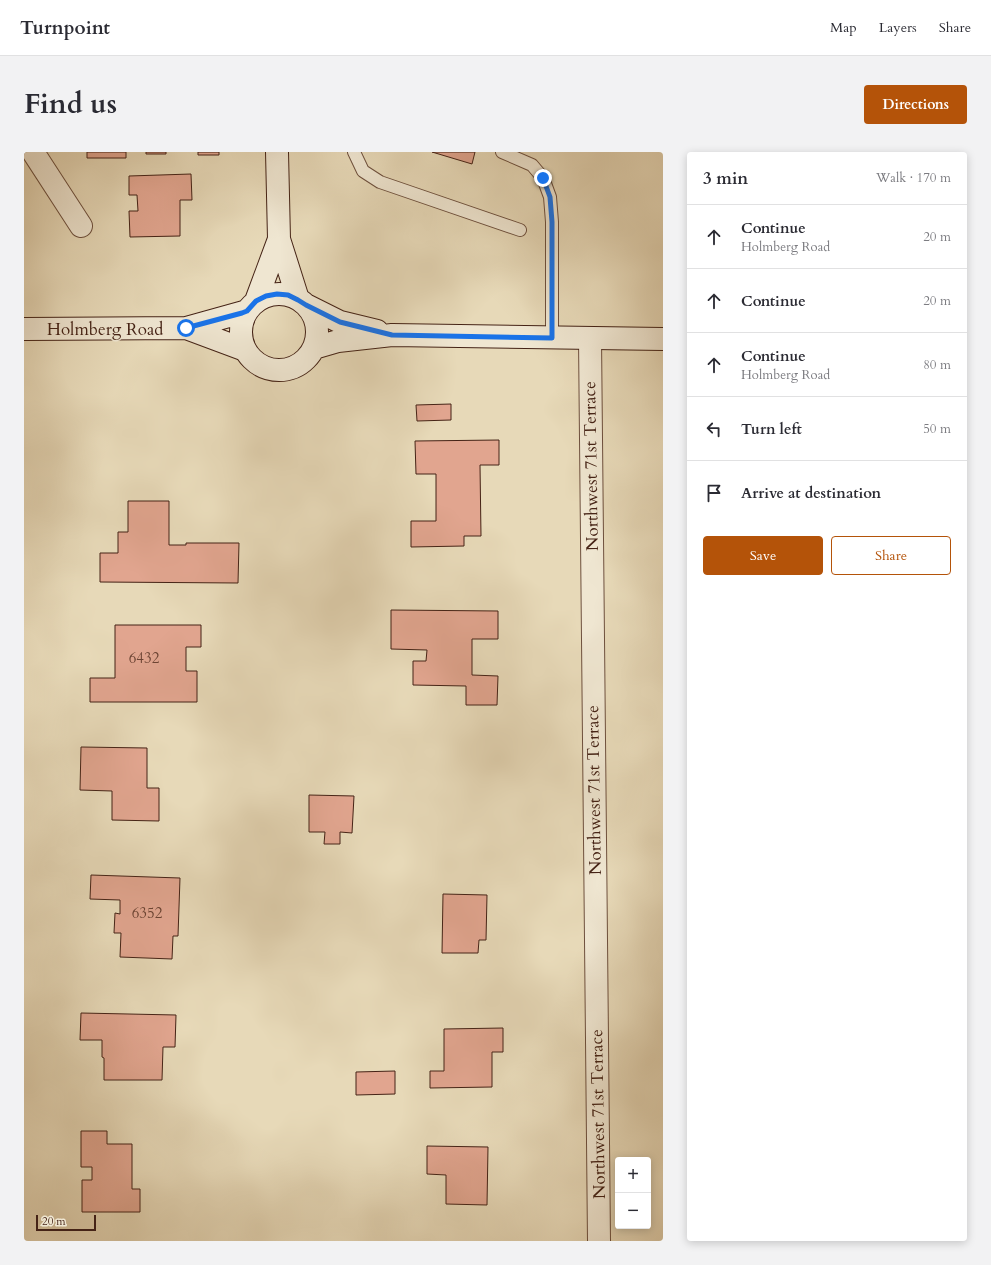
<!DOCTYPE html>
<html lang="en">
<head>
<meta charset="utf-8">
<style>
	:root { --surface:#fff; --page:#f2f2f3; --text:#2b2b33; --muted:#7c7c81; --line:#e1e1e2; --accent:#b45309 }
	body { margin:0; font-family:Cardo,serif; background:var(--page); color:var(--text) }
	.controls { position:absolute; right:12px; bottom:12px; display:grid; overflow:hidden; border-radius:4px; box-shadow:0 2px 10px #0003 }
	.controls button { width:36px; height:36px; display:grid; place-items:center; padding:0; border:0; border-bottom:1px solid var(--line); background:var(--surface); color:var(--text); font:20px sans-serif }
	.scale { position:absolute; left:12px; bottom:10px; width:60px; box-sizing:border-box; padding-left:4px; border:2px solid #452316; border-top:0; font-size:11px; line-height:14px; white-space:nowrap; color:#452316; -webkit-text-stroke:3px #efe6d1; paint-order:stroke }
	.stop { position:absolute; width:12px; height:12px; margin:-9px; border:3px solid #1a73e8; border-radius:50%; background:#fff }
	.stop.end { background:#1a73e8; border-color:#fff; box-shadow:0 1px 4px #0008 }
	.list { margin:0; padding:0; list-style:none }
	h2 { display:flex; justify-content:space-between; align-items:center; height:52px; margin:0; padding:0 16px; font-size:17px }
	h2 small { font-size:13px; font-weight:400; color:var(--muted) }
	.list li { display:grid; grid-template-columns:26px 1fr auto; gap:12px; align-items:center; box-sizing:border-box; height:64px; padding:0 16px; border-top:1px solid var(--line) }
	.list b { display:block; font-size:15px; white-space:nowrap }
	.list p { margin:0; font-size:13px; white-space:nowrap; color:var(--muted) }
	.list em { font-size:13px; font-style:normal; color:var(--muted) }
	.actions { display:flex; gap:8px; padding:12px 16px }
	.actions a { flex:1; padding:9px 0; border:1px solid var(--accent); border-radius:4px; text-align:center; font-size:14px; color:var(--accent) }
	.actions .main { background:var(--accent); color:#fff }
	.icon { flex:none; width:22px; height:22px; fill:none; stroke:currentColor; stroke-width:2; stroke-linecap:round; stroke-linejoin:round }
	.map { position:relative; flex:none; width:639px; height:1089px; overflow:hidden; border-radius:4px }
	header { display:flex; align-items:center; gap:24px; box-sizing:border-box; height:56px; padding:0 20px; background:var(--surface); border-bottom:1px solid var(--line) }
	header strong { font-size:19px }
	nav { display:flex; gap:22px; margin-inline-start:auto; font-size:14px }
	.intro { display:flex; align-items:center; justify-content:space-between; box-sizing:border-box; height:96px; padding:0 24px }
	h1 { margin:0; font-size:28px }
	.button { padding:10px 18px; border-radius:4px; background:var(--accent); color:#fff; font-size:14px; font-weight:700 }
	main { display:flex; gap:24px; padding:0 24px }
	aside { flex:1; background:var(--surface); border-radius:4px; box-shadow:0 2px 10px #0003 }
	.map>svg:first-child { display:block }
	.building { fill:#e1a58f; stroke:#452316 }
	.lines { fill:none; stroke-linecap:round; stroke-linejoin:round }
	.lane-casing { stroke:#6e503e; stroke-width:14 }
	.street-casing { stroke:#6e503e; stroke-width:24 }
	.secondary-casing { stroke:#452316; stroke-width:24 }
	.lane { stroke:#efe6d1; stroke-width:12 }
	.street { stroke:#efe6d1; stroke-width:22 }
	.secondary { stroke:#efe6d1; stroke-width:22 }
	.route { stroke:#1a73e8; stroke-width:5 }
	.labels { text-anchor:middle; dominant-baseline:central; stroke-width:3; stroke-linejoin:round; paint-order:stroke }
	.number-label { font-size:15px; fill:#6c4434 }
	.street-label { font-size:17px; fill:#452316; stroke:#efe6d1 }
</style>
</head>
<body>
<header>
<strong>Turnpoint</strong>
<nav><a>Map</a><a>Layers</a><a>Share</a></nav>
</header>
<div class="intro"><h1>Find us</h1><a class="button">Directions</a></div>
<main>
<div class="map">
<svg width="639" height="1089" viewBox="0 0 639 1089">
	<rect width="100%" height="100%" fill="#e7d9b8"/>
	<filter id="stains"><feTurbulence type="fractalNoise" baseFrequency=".005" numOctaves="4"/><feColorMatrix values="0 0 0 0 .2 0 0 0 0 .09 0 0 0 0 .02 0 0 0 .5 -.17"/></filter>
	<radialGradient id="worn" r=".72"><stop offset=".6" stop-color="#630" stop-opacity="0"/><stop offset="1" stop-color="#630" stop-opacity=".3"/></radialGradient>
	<path class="building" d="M63,0H102V6H63Z
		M122,0H142V2H122Z
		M174,0H195V3H174Z
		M408,0H451L448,12Z
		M167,22L168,48H156V84L106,85L105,59H114L113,43H105V24Z
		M427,252V268L393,269L392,253Z
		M475,288V313H456L457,384H440V394L387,395V369H412V322H392L391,289Z
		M104,349H145V393H162V391H215L214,431L76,430V401H94V380H104Z
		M367,458L474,459V487H448V523L474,524L473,553H442V534L389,533V509H402L403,498L367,497Z
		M91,473H177V495H162V519H173V550H66V526H91Z
		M57,595L123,596V636H135V669L88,668V639L56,638Z
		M285,643L330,644L328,681L316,680V692H300L301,680H285Z
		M67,723L156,726L154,784H149L148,807L96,805L97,781H90L91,761L96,762V748L66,747Z
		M419,742L463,743L462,788H455L454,801H418Z
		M57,861L152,863L151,895H139L138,928H80V906L78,905V888H56Z
		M479,876V900H468V935L406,936V919H420V877Z
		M371,919V942L332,943V920Z
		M57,979H83V992H108V1037H116V1060H58V1028H68V1015H57Z
		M403,994L464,995L463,1053L422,1052V1023L403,1022Z"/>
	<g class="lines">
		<defs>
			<path id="lane" d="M330,0L339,19L356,30L496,78
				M478,0L508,13L519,26L526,45L528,70V186"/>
			<path id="street" d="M9,0L57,74
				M566,186L575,1089"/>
			<path id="secondary" d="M253,0L255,87L274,147
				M217 180a38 38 0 1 1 76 0a38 38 0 1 1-76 0Z
				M232,149L255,87
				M282,153L316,170L353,179
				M162,176L221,198
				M0,177L162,176L223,159
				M290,196L314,189L368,183L639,187"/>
		</defs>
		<use href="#lane" class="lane-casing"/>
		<use href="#street" class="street-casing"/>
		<use href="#secondary" class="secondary-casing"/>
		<use href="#lane" class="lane"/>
		<use href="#street" class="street"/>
		<use href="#secondary" class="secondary"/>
	</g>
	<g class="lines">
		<path class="route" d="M162,176L218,161L223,159L232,149L242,144L253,142L264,143L274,148L282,153L316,170L368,183L528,186V70L526,45L519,26"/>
	</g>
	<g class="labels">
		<g class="number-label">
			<text x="120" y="506">6432</text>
			<text x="123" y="761">6352</text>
		</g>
		<g class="street-label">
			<text x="81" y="177">Holmberg Road</text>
			<text transform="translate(567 314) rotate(-91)">Northwest 71st Terrace</text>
			<text transform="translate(570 638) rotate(-91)">Northwest 71st Terrace</text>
			<text transform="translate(574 962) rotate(-91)">Northwest 71st Terrace</text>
		</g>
	</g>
	<rect width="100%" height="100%" filter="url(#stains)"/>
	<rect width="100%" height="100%" fill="url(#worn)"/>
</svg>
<div class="controls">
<button>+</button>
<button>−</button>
</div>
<div class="scale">20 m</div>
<div class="stop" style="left:162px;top:176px"></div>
<div class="stop end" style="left:519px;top:26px"></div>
</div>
<aside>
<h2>3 min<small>Walk · 170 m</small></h2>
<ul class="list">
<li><svg class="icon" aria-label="ahead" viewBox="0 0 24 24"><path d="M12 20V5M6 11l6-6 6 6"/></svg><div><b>Continue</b><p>Holmberg Road</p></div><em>20 m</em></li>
<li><svg class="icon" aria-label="ahead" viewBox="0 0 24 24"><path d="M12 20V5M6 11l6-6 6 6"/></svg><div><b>Continue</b></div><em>20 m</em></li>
<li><svg class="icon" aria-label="ahead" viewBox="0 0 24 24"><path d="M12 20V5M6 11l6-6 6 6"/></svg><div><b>Continue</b><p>Holmberg Road</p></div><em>80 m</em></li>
<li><svg class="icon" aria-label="left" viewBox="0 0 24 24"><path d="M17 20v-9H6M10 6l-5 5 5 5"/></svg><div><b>Turn left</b></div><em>50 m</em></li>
<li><svg class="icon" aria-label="arrive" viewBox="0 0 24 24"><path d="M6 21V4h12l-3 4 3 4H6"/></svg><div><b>Arrive at destination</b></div></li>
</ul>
<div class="actions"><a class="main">Save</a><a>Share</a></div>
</aside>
</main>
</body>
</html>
